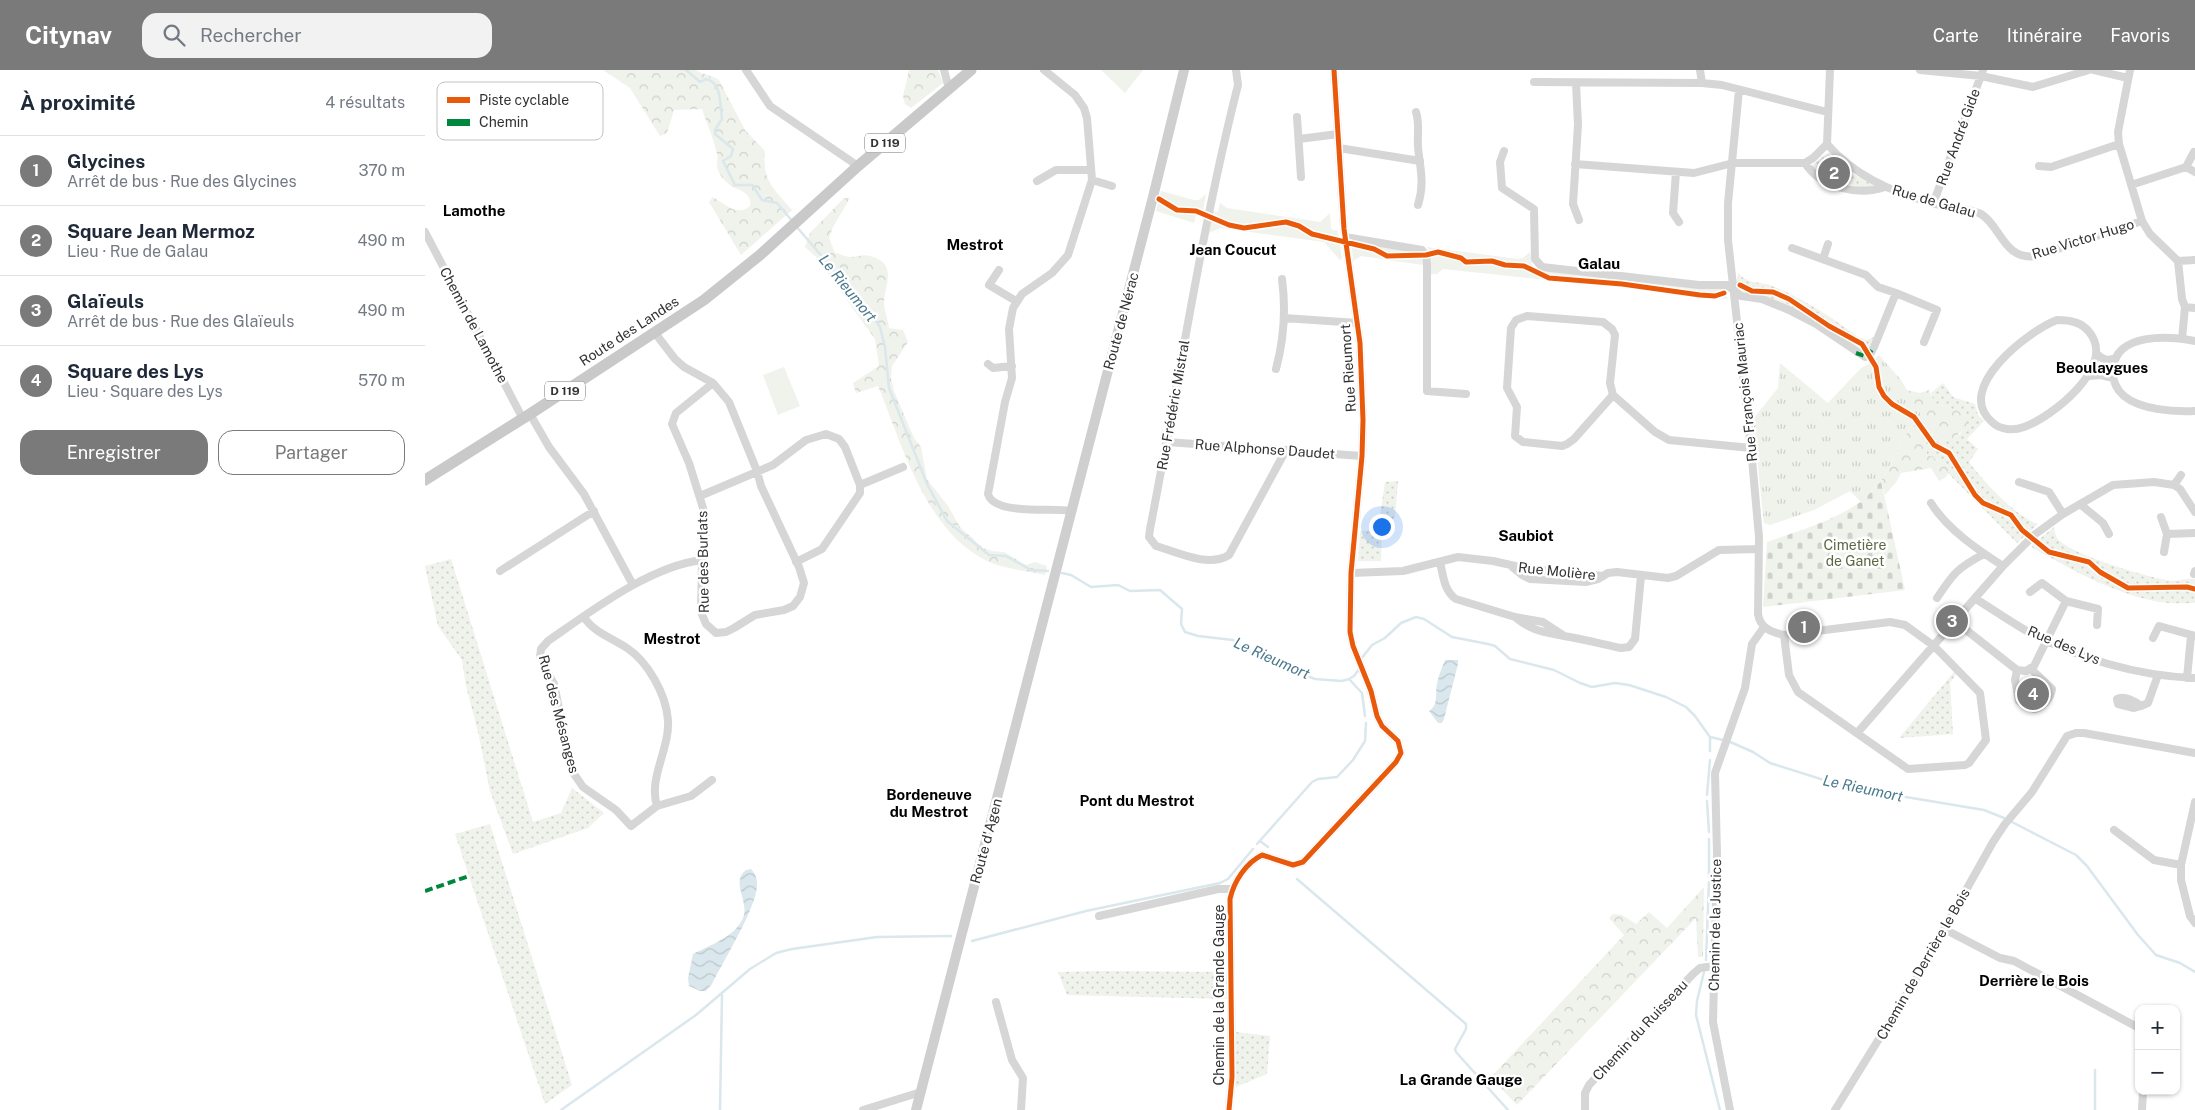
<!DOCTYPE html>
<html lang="fr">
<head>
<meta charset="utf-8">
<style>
	:root { --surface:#fff; --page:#f2f2f3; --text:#1f2937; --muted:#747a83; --line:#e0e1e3; --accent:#7a7a7a }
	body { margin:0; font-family:"Public Sans",sans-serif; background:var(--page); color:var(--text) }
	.controls { position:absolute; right:15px; bottom:15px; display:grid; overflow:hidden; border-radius:10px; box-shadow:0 1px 4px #0004 }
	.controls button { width:45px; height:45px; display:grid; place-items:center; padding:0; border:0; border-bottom:1px solid var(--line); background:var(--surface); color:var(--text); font:25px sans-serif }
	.you { position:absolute; left:956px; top:456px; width:18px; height:18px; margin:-12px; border:4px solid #fff; border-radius:50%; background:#1a73e8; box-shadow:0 0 0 8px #1a73e833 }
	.badge { display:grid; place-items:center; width:32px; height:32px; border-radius:50%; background:var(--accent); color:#fff; font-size:16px; font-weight:700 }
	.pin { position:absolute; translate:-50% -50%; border:2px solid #fff; box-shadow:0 1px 5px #0006 }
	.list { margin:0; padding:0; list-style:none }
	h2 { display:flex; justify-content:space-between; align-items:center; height:65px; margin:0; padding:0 20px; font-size:21px }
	h2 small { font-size:16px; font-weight:400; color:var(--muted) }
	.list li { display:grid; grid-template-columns:32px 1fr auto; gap:15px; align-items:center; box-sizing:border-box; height:70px; padding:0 20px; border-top:1px solid var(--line) }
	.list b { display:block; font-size:19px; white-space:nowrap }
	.list p { margin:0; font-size:16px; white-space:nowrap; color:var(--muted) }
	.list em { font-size:16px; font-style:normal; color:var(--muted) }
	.actions { display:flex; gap:10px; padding:15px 20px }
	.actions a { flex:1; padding:11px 0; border:1px solid var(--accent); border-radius:15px; text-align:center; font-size:18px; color:var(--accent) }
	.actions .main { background:var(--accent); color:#fff }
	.icon { flex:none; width:28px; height:28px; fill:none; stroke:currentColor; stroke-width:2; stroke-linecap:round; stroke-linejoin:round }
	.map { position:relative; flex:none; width:1770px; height:1040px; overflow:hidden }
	header { display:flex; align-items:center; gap:30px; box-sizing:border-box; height:70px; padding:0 25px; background:var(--accent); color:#fff }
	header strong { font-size:24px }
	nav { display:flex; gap:28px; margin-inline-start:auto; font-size:18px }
	.search { width:350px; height:45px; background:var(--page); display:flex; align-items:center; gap:12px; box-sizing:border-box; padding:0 18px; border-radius:15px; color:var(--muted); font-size:19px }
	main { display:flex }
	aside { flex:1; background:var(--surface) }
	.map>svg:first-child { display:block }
	.grass { fill:url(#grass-dots) }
	.forest { fill:url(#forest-crowns) }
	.cemetery { fill:url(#cemetery-stones) }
	.park { fill:url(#park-tufts) }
	.garden { fill:#f0f2ec }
	.water { fill:url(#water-waves) }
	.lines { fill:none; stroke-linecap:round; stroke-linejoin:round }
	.stream { stroke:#dae7ec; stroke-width:2.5 }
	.street { stroke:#d6d6d6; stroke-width:8 }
	.secondary { stroke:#cfcfcf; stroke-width:10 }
	.primary { stroke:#c9c9c9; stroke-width:11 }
	.quiet { stroke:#00873e; stroke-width:4; stroke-dasharray:8 4; stroke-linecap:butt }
	.cycleway-casing { stroke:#fff; stroke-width:8 }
	.cycleway { stroke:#e8590c; stroke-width:5 }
	.labels { text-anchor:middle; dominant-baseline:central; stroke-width:5; stroke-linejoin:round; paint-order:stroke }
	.shield { fill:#fff; stroke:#707070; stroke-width:1 }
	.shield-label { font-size:12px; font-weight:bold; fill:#323232 }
	.street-label { font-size:14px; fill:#323232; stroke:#fff }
	.park-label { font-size:14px; fill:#5a6944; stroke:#fff }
	.neighbourhood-label { font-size:15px; font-weight:bold; fill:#000; stroke:#fff }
	.water-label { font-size:15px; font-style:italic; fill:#49798c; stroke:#fff }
	.key { fill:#fff; stroke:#c2c2c2; stroke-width:1 }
	.key-label { font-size:14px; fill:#323232 }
</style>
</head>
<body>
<header>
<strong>Citynav</strong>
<div class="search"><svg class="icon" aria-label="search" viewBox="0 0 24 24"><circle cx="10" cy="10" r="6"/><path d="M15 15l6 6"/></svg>Rechercher</div>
<nav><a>Carte</a><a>Itinéraire</a><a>Favoris</a></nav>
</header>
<main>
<aside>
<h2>À proximité<small>4 résultats</small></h2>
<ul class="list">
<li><span class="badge">1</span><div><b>Glycines</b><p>Arrêt de bus · Rue des Glycines</p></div><em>370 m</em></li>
<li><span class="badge">2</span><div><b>Square Jean Mermoz</b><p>Lieu · Rue de Galau</p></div><em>490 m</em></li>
<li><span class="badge">3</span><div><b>Glaïeuls</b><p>Arrêt de bus · Rue des Glaïeuls</p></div><em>490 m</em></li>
<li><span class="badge">4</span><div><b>Square des Lys</b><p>Lieu · Square des Lys</p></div><em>570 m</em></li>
</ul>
<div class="actions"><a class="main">Enregistrer</a><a>Partager</a></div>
</aside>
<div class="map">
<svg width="1770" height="1040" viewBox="0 0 1770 1040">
	<defs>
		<pattern id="grass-dots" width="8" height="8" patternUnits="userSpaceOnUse" patternTransform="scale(1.25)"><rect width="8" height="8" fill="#f0f2ec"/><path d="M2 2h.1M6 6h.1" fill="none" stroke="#ced0cb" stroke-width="1.8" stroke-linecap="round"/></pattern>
		<pattern id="forest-crowns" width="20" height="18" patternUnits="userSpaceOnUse" patternTransform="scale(1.25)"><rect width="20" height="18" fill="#f0f2ec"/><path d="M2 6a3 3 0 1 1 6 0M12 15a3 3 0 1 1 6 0" fill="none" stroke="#ced0cb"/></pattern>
		<pattern id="cemetery-stones" width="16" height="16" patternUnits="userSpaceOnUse" patternTransform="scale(1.25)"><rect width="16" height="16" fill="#f0f2ec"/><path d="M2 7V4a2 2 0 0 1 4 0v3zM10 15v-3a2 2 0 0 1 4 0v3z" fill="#ced0cb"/></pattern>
		<pattern id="park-tufts" width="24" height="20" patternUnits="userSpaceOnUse" patternTransform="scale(1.25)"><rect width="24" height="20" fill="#f0f2ec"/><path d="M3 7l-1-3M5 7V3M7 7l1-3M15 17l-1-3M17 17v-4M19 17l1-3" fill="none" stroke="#ced0cb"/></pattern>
		<pattern id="water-waves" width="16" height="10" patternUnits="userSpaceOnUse" patternTransform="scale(1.25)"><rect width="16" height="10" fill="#dae7ec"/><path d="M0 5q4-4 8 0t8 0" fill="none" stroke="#bcc7cb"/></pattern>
	</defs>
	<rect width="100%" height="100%" fill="#fff"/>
	<path class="grass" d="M1404,83L1429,105L1453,115L1448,119C1427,115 1404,113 1387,99V95Z
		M1313,203C1321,213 1334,212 1345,215C1375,226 1409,249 1435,268L1442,270L1449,267L1444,278L1436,282L1416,267L1317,221L1311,214Z
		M1518,313L1528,327L1550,334L1553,345L1559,351L1542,369L1553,379L1544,392C1559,412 1590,446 1613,454L1592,473L1523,403L1524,401L1521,395L1502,384L1497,365L1504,360L1519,371L1528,369L1536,363L1540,345L1534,341L1509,333L1506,323Z
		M973,411L970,448L957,452L956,491H933L935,461L953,460L960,412Z
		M1629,457C1630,461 1630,465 1632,468C1643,484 1727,509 1748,511C1755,511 1762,508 1770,509V533C1759,533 1746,534 1735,532C1689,524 1648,500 1608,478L1606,476Z
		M26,489L108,752L136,743L147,718L179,743L163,758L88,784L65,721L54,666L41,616L37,590L13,556L0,496Z
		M1529,602L1531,604L1525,613L1528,664L1474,668Z
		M1601,609L1621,623L1613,636L1599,632L1595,625L1596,614Z
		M65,754L147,1015L120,1034L30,764Z
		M675,901L802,902V929L642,925L633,902Z
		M811,962L845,966L842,1004L811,1017Z"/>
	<path class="forest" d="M178,0H271C278,5 286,5 294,10L320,60L340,81C337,111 349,119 367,140L316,185L284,132L288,127C300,134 312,147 325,136C328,118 306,122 296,106C289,94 294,94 292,84C289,69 282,54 277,39L249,40L242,63L235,66L205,18Z
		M484,0H513L518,13L486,38L480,34L478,26Z
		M419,128H425L408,157L404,168L410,183C415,184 421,187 426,187C432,187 439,184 445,186C475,194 458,217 459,235C460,243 463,250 464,258L478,260L483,272L467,296L466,308L469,321L489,368L496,377L502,409L523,436L535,457L558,478L567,481L579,482L601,495L610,492L622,496L620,505C603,501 581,499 564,492C500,462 478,376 453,316L431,323L428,313L454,296L450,269L391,187L380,177L385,163Z
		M1481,320L1495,323L1504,320L1509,333L1534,341L1540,345L1542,356L1528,369L1519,371L1504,360L1498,365L1502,384L1521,395L1524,401L1521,407L1514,411L1506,398L1476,403L1472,411L1460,425L1456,411L1483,361L1496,344Z
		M1279,817L1278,887H1273L1271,848L1092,1035L1066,1008L1067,1006L1199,865L1184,848L1188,844L1197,845L1211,854L1224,842L1242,858Z"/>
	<path class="cemetery" d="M1456,411L1480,520L1338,537L1342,472C1373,461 1406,452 1434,433C1442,427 1449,418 1456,411Z"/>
	<path class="park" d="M1454,285L1476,310L1496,344L1483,361L1456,411L1436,432L1425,421L1389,440L1345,455L1339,453L1328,349L1353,318L1355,293L1403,333L1436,298L1444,294Z"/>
	<path class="garden" d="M676,0H718L700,23Z
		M736,121L769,130H774L781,124L777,146L771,145L769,153L731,141Z
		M795,133L802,138L895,152L905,143L906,159L913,161L917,188L915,190L899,172L795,158L784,163L788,141L793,142Z
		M933,173L993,183L997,185L998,195L936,186L928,191L927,178Z
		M1002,177L1093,189L1098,188L1105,182L1107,195L1114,200L1296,219L1299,220L1303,229L1018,199L1012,204H1006L1005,182Z
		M359,297L375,336L353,345L338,305Z"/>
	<path class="water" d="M1020,590H1033V594L1019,649L1017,653H1013L1004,641C1014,635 1010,623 1012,614C1013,606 1017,598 1020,590Z
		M326,799C330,803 332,808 332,813C334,834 297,893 287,914L281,921H275L264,916L263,908L268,884C285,875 310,867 318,848C325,832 305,812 321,800Z"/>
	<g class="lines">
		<path class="stream" d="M261,0L275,12L281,9C297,12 295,36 297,49L290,60V64L308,79L306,86L298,91L310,115H327L337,130L352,133L368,152
			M371,156L443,240L455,257L460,277L464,318L502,414L522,451L564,485L581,486L606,500L623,501
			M637,503L646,505L666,517L693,515L705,521L735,520L757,539L756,554L760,562L773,566L808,570L822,581L890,609L917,611L924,609L929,606L935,598
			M936,589L947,575L960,568L976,553L991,547L999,549L1027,567L1063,574L1070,576L1085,589L1129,600L1155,613L1167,617L1190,613L1204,615L1241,627L1261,637L1270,646L1285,667L1298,670
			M924,609L937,623L940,646
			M1303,671L1328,682L1345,693L1421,717L1559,740L1579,748
			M1285,681V668
			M1282,725L1285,690
			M1282,731L1284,762
			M1587,752L1651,785L1662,796L1713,865L1731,885L1755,893L1770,902
			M835,771L843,777
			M832,774L887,712L893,709L912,707L928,690L940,671L941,653
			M1284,807V769
			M872,809L1041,954V959L1030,979L1031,982L1083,1040
			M547,871L661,841L795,813L803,809L828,779
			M1281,890L1284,812
			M1279,902L1272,931L1271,945L1295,1040
			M1670,1000V1040
			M136,1040L271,945L325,899L351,883L367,879L452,867L526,866
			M295,1040L297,925"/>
		<path class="street" d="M321,0L345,36L433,96
			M519,0L524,19
			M619,0L650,25L659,38L662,48L667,110L643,185L627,203L597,224L588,238L584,259L587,308L580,332L563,424C569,446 629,437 646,441
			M811,0L813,15C776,161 754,311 725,459L724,467L731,476C752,482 783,498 804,485L861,380
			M1275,0L1277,13L1297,15L1402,42
			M1495,0L1556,6L1608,17L1664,0
			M1669,0L1703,8
			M1705,0L1693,62L1694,74L1717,151L1725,164L1753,191L1770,190
			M1109,12L1277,13
			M1151,13L1153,55L1148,134L1154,150
			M1314,20L1303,133V170L1326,378L1334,467L1333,544C1335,558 1346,562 1359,565L1465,552L1480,555L1509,576L1555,623L1561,670L1544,693L1540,695L1483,699L1373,622L1364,605L1359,565
			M991,42C995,55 992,64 993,77C995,99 1000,112 993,135
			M872,47L876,107
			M874,69L913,64
			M1402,74C1431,108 1473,125 1515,135C1526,138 1548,139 1556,144C1576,156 1579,191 1611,186L1717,151
			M914,78L995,91
			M1079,81L1075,92L1077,118L1109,139L1110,189L1117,197L1274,215H1302L1316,226L1337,229L1364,240L1391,254L1440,287L1445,285L1449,277L1471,223L1512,240L1499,272
			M1380,93C1396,118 1433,126 1460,117
			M1150,94L1269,103L1308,93H1380L1388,88L1402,74L1405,0
			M1614,96L1626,97L1694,74
			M1761,97L1770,102
			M1251,102L1248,143L1254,152
			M667,110L687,116
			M612,111L631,100H666
			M1706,115L1761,97L1769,82
			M1508,134L1558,0
			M0,162L98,349
			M920,167L997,180L1001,185L1002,194V321L1041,324
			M1367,178L1441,205L1453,217L1471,223
			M1398,189L1403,174
			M1753,191L1757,229L1760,237
			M574,200L564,215L591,231
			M1102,246L1178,252L1187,259L1190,265L1185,313L1188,325L1149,369L1142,374L1137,376L1098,372L1090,366L1092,337L1082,318L1086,258L1091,250Z
			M859,248L932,253
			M1632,250C1645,250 1657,252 1665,263C1691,297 1627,347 1599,357C1588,361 1575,360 1567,352C1528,319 1603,261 1632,250Z
			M230,263L250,289L259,297L288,313L304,332L332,401L336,416L374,497L379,513L375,527L368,536L359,540L330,545L309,558L301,562L291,563L281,554L276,542L277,490L281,460L278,438L264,393L247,354L251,343L288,313
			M1757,269L1760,237L1770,238
			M1770,271C1745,266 1692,262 1688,298C1687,309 1691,319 1699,326C1716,340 1749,342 1770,341
			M1672,284C1678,290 1683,291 1691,288
			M563,294L568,298L587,296
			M851,299C859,269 861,239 857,209
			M1663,306L1676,305L1688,308
			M1188,325L1230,362L1244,370L1326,378
			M105,344L124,377L159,424L208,515
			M742,372L937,386
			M1594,412L1624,422L1638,444
			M435,415L478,397
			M1749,415L1756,405
			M275,426L348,395L381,370L401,364L414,369L420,377L435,415V423L397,479L371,492
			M1506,433C1522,459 1553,480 1578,496
			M1655,434L1678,453L1684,464
			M1736,447L1742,464L1739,482
			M1742,464L1770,463
			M277,490C225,496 165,542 123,571L116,579L115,587L129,614L147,701L158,717L191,740L206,756L232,736L266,726L287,710
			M1015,492C1018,505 1019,521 1031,529L1090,547L1118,552L1138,565
			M1086,496L1097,505L1105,509L1161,512L1173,509L1183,503L1192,502L1243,508L1251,506L1294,480L1334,479
			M75,501L169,441
			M926,503L978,501L1033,487L1068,491L1104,499L1178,506
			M1769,504L1770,501
			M1605,522L1617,513L1641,531L1673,539L1672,555
			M1512,528C1528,504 1532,498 1559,484
			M1551,529C1567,539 1583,550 1600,560C1651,588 1712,606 1770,608
			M159,547C168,562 187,568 202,578C223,592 241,624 243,650C245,679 223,708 232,736
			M1090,547C1106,561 1120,562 1139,566C1158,569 1177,574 1196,578L1204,577L1210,569L1216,506
			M1531,552L1592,600L1601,601L1609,596L1641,531
			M1728,568L1734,556L1770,566
			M1592,600L1590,610L1594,631L1609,639C1617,638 1626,628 1627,619L1606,599
			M1762,608L1766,566
			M1716,636L1709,638L1693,634L1692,629C1699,625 1710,631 1716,636L1723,633L1733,605
			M1433,662L1578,496L1609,465L1638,444L1688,415L1729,412L1749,415L1755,419L1770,442
			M1770,732L1756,795V810L1765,846L1770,853
			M1689,760L1729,790L1756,795
			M674,846L793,819H808
			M1519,859L1575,888L1589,891L1714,958
			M571,932L587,990L598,1008L596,1040
			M438,1040L496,1022
			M804,1040L807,1007L805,829C809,811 821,793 837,785L868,795L878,792L971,692L976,683L973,671L957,656L952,646L946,621L928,576L925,562L926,503L937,386L938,350L935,273L919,159L909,0
			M1160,1040V1023L1164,1015L1268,904L1275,898L1289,896
			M1305,1040L1288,952L1292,784L1290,703L1320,618L1327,574L1339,557
			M1410,1040L1494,904L1568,772L1580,754L1607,722L1642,666L1651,663H1659L1770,683
			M1717,1040L1718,1021"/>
		<path class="secondary" d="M491,1040L728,127L759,0"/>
		<path class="primary" d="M0,410L105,344L279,230L335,185L433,96L546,0"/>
		<path class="quiet" d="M1431,283L1442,287L1449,277
			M0,821L44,806"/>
		<defs>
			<path id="cycleway" d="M734,129L752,140L771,141L804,155L819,158L861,152L874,156L887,164L949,179L962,186L1001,185L1013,182L1036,188L1041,192L1067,191L1080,195L1099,196L1124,208L1197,214L1275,225L1290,226L1299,223
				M1315,215L1327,221L1348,222L1364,229L1404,256L1437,274L1451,297L1454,317L1459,326L1467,334L1489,347L1509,375L1524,383L1550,425L1558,433L1586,445L1597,460L1624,482L1664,492L1675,502L1703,518L1762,517L1770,519
				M804,1040L807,1007L805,829C809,811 821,793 837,785L868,795L878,792L971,692L976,683L973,671L957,656L952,646L946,621L928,576L925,562L926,503L937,386L938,350L935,273L919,159L909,0"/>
		</defs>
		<use href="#cycleway" class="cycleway-casing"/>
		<use href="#cycleway" class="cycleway"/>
	</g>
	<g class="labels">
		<g class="shield">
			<rect x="440" y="63.5" width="40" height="19" rx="4"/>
			<rect x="120" y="311.5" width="40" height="19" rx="4"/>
		</g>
		<g class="shield-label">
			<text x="460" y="73">D 119</text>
			<text x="140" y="321">D 119</text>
		</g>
		<g class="street-label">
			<text transform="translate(1533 67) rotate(-70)">Rue André Gide</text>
			<text transform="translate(1509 131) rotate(16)">Rue de Galau</text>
			<text transform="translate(1658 169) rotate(-17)">Rue Victor Hugo</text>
			<text transform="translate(696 251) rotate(-75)">Route de Nérac</text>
			<text transform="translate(49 255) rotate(62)">Chemin de Lamothe</text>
			<text transform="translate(204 261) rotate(-33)">Route des Landes</text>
			<text transform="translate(923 298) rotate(-94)">Rue Rieumort</text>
			<text transform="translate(1320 322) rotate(-96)">Rue François Mauriac</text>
			<text transform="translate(748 335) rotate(-80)">Rue Frédéric Mistral</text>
			<text transform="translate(840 379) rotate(4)">Rue Alphonse Daudet</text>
			<text transform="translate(278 492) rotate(-91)">Rue des Burlats</text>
			<text transform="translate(1132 501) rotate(6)">Rue Molière</text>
			<text transform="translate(1639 575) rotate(23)">Rue des Lys</text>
			<text transform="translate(134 644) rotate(75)">Rue des Mésanges</text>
			<text transform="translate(561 771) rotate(-75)">Route d'Agen</text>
			<text transform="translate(1290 855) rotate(-89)">Chemin de la Justice</text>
			<text transform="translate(1498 894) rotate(-60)">Chemin de Derrière le Bois</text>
			<text transform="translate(794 925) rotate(-90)">Chemin de la Grande Gauge</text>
			<text transform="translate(1215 960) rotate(-47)">Chemin du Ruisseau</text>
		</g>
		<g class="park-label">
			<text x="1430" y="475">Cimetière<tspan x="1430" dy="16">de Ganet</tspan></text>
		</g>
		<g class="neighbourhood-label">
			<text x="49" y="140">Lamothe</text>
			<text x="550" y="174">Mestrot</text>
			<text x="808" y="179">Jean Coucut</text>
			<text x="1174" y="193">Galau</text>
			<text x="1677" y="297">Beoulaygues</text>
			<text x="1101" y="465">Saubiot</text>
			<text x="247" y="568">Mestrot</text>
			<text x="504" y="724">Bordeneuve<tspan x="504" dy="17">du Mestrot</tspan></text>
			<text x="712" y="730">Pont du Mestrot</text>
			<text x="1609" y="910">Derrière le Bois</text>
			<text x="1036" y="1009">La Grande Gauge</text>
		</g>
		<g class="water-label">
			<text transform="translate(423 218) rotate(51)">Le Rieumort</text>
			<text transform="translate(847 588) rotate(24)">Le Rieumort</text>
			<text transform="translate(1438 718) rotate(12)">Le Rieumort</text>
		</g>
	</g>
	<rect x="12" y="12" width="166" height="58" rx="8" class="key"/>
	<rect x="22" y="27" width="23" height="6" fill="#e8590c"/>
	<rect x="22" y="49" width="23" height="7" fill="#00873e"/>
	<g class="key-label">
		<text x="54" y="35">Piste cyclable</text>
		<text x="54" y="57">Chemin</text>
	</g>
</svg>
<div class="controls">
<button>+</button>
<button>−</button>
</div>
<div class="you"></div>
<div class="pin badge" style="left:1379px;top:557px">1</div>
<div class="pin badge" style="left:1409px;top:103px">2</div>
<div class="pin badge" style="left:1527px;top:551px">3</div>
<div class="pin badge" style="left:1608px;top:624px">4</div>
</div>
</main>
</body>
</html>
